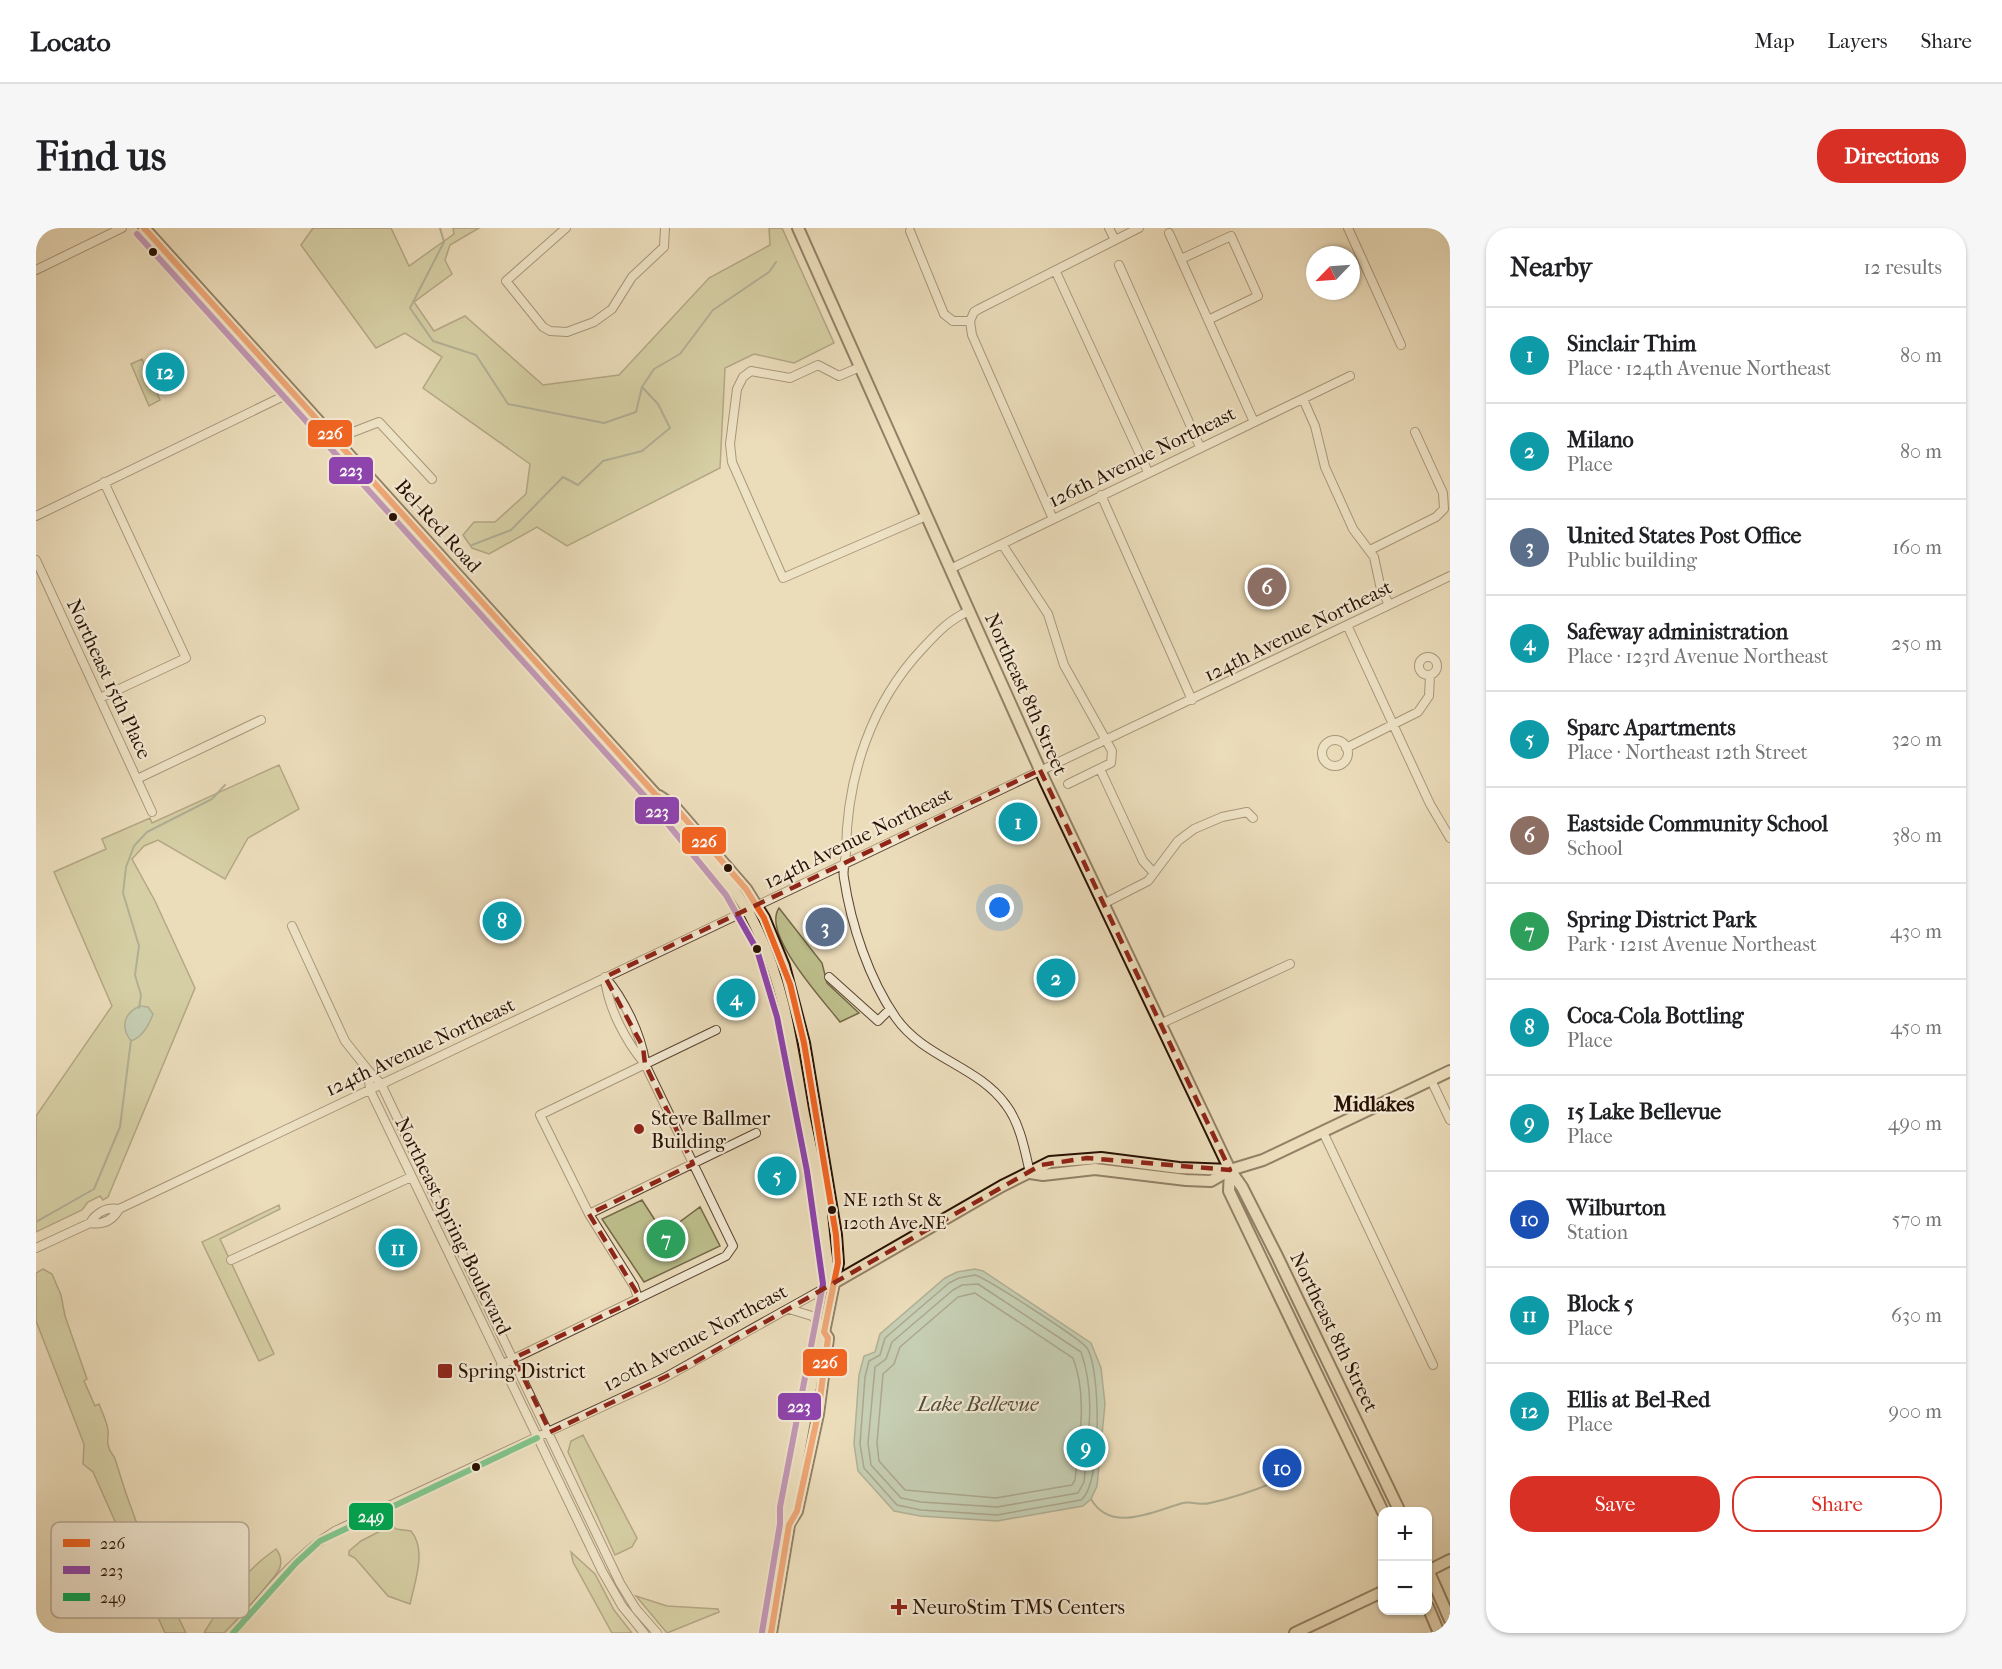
<!DOCTYPE html>
<html lang="en">
<head>
<meta charset="utf-8">
<style>
	:root { --surface:#fff; --page:#f6f6f6; --text:#202124; --muted:#757577; --line:#e0e0e0; --accent:#d93025 }
	body { margin:0; font-family:"IM FELL French Canon",serif; background:var(--page); color:var(--text) }
	.controls { position:absolute; right:18px; bottom:18px; display:grid; overflow:hidden; border-radius:12px; box-shadow:0 2px 4px #0004 }
	.controls button { width:54px; height:54px; display:grid; place-items:center; padding:0; border:0; border-bottom:2px solid var(--line); background:var(--surface); color:var(--text); font:30px sans-serif }
	.compass { position:absolute; left:1270px; top:18px; width:54px; height:54px; border-radius:50%; background:var(--surface); box-shadow:0 2px 4px #0004; rotate:245deg }
	.you { position:absolute; left:964px; top:680px; width:21px; height:21px; margin:-15px; border:4px solid #fff; border-radius:50%; background:#1a73e8; box-shadow:0 0 0 9px #1a73e833 }
	.badge { display:grid; place-items:center; width:39px; height:39px; border-radius:50%; background:var(--accent); color:#fff; font-size:20px; font-weight:700 }
	.pin { position:absolute; translate:-50% -50%; border:3px solid #fff; box-shadow:0 2px 6px #0006 }
	.list { margin:0; padding:0; list-style:none }
	h2 { display:flex; justify-content:space-between; align-items:center; height:78px; margin:0; padding:0 24px; font-size:26px }
	h2 small { font-size:20px; font-weight:400; color:var(--muted) }
	.list li { display:grid; grid-template-columns:39px 1fr auto; gap:18px; align-items:center; box-sizing:border-box; height:96px; padding:0 24px; border-top:2px solid var(--line) }
	.list b { display:block; font-size:22px; white-space:nowrap }
	.list p { margin:0; font-size:20px; white-space:nowrap; color:var(--muted) }
	.list em { font-size:20px; font-style:normal; color:var(--muted) }
	.actions { display:flex; gap:12px; padding:18px 24px }
	.actions a { flex:1; padding:14px 0; border:2px solid var(--accent); border-radius:24px; text-align:center; font-size:21px; color:var(--accent) }
	.actions .main { background:var(--accent); color:#fff }
	.map { position:relative; flex:none; width:1414px; height:1405px; overflow:hidden; border-radius:24px }
	header { display:flex; align-items:center; gap:36px; box-sizing:border-box; height:84px; padding:0 30px; background:var(--surface); border-bottom:2px solid var(--line) }
	header strong { font-size:28px }
	nav { display:flex; gap:33px; margin-inline-start:auto; font-size:21px }
	.intro { display:flex; align-items:center; justify-content:space-between; box-sizing:border-box; height:144px; padding:0 36px }
	h1 { margin:0; font-size:42px }
	.button { padding:15px 27px; border-radius:24px; background:var(--accent); color:#fff; font-size:21px; font-weight:700 }
	main { display:flex; gap:36px; padding:0 36px }
	aside { flex:1; background:var(--surface); border-radius:24px; box-shadow:0 2px 4px #0004 }
	.map>svg:first-child { display:block }
	.green { fill:#bdbf8c; stroke:#736847; stroke-width:1.5 }
	.water { fill:#99bcaa; stroke:#6c7867; stroke-width:1.5 }
	.lines { fill:none; stroke-linecap:round; stroke-linejoin:round }
	.shore { stroke:#616656; stroke-width:1.5 }
	.stream { stroke:#6c7867; stroke-width:2 }
	.minor-casing { stroke:#5a4430; stroke-width:10 }
	.major-casing { stroke:#291102; stroke-width:14 }
	.minor { stroke:#f2e8d2; stroke-width:8 }
	.major { stroke:#ebdcba; stroke-width:10 }
	.bus-1-casing { stroke:#f2e8d2; stroke-width:10 }
	.bus-2-casing { stroke:#f2e8d2; stroke-width:10 }
	.bus-3-casing { stroke:#f2e8d2; stroke-width:10 }
	.bus-1 { stroke:#f26522; stroke-width:6 }
	.bus-2 { stroke:#8e44ad; stroke-width:6 }
	.bus-3 { stroke:#00a651; stroke-width:6 }
	.marked { fill:none; stroke:#8f2418; stroke-width:4.5; stroke-dasharray:12 8; stroke-linejoin:round }
	.bus-dot { fill:#291102; stroke:#f2e8d2; stroke-width:2 }
	.poi-dot { fill:#8f2418; stroke:#f2e8d2; stroke-width:2 }
	.labels { text-anchor:middle; dominant-baseline:central; stroke-width:4.5; stroke-linejoin:round; paint-order:stroke }
	.bus-label { font-size:18px; fill:#291102; stroke:#f2e8d2; text-anchor:start }
	.street-label { font-size:20px; fill:#291102; stroke:#f2e8d2 }
	.poi-label { font-size:20px; fill:#291102; stroke:#f2e8d2; text-anchor:start }
	.neighbourhood-label { font-size:21px; font-weight:bold; fill:#291102; stroke:#f2e8d2 }
	.water-label { font-size:21px; font-style:italic; fill:#504d3d; stroke:#f2e8d2 }
	.key { fill:#f2e8d2; stroke:#b6a894; stroke-width:1.5 }
	.key-label { font-size:16px; fill:#291102 }
	.line-badge { stroke:#f2e8d2; stroke-width:2 }
	.badge-label { font-size:16px; text-anchor:middle; font-weight:bold; fill:#fff }
</style>
</head>
<body>
<header>
<strong>Locato</strong>
<nav><a>Map</a><a>Layers</a><a>Share</a></nav>
</header>
<div class="intro"><h1>Find us</h1><a class="button">Directions</a></div>
<main>
<div class="map">
<svg width="1414" height="1405" viewBox="0 0 1414 1405">
	<rect width="100%" height="100%" fill="#ebdcba"/>
	<filter id="stains"><feTurbulence type="fractalNoise" baseFrequency=".00333" numOctaves="4"/><feColorMatrix values="0 0 0 0 .2 0 0 0 0 .09 0 0 0 0 .02 0 0 0 .5 -.17"/></filter>
	<radialGradient id="worn" r=".72"><stop offset=".6" stop-color="#630" stop-opacity="0"/><stop offset="1" stop-color="#630" stop-opacity=".3"/></radialGradient>
	<path class="green" d="M277,0H355L373,38L418,6L417,0H443L414,17L409,32L416,46L378,74L398,103L429,88L507,157L583,147L673,50L734,17L733,0H746L798,115L758,135L718,126L689,140L684,240L531,318L501,299L453,326L436,320L427,307L438,294H459L490,266L494,236L387,160L406,129L369,105L340,120L265,17Z
		M106,131L124,172L113,178L95,136Z
		M243,537L263,581L212,610L189,651L122,612L108,618L96,631L119,673L159,760L72,969L67,972L64,968L52,974L46,982L0,1004V888L76,778L18,644L70,621L66,611L114,590L116,595Z
		M743,680L786,735L791,755L823,785L804,794C788,773 725,706 743,680Z
		M606,972L626,1003L630,1004L664,979L684,1018L608,1054L566,991Z
		M243,977L244,981L184,1011L238,1126L223,1133L166,1014Z
		M7,1041L16,1046L25,1067L29,1088L51,1151L48,1153L59,1178L63,1176C66,1184 71,1194 72,1202C73,1209 70,1213 73,1220C74,1225 78,1227 79,1231C98,1295 120,1345 150,1405H129L57,1244L47,1236L48,1216L0,1093V1045Z
		M547,1207L601,1310L596,1319L579,1327L532,1224L535,1213Z
		M356,1297L360,1301L375,1303C391,1322 379,1353 374,1376L352,1368L319,1330L313,1327V1323L325,1313Z
		M240,1321C244,1326 246,1332 244,1339C242,1349 198,1394 188,1405H168C187,1373 209,1342 240,1321Z
		M535,1324L559,1346L578,1382L596,1405H576L537,1334Z
		M600,1368L631,1378L682,1381L683,1384L631,1405Z"/>
	<path class="water" d="M104,778L112,779L117,786C113,797 107,809 95,813C84,799 88,785 104,778Z
		M939,1041L947,1043L1055,1115L1065,1140L1069,1176L1061,1258L1055,1271L1047,1278L961,1293L884,1288L858,1283L822,1243L818,1216L823,1147L828,1128L839,1124L844,1106L909,1050L921,1044Z"/>
	<g class="lines">
		<path class="shore" d="M939,1047C950,1050 1045,1111 1051,1120C1065,1142 1066,1257 1045,1272L961,1287L885,1282L861,1277L828,1240L824,1216L829,1149L833,1133L844,1127L849,1110L913,1055L923,1050Z
			M942,1056L1045,1124C1060,1166 1052,1210 1048,1254L1042,1265L961,1279L885,1274L865,1270L835,1237L832,1215L839,1139L850,1131L856,1114L917,1062L926,1057Z
			M939,1065L1037,1130C1052,1169 1043,1211 1039,1252L1036,1257L960,1270L869,1262L843,1233L841,1215L847,1146L858,1136L864,1119L922,1069Z"/>
		<path class="stream" d="M404,0L408,14L374,80L397,113L440,127L472,176L568,195L600,184L606,159
			M436,317L475,302L527,249L542,257L567,233L606,223L634,200L622,176L606,159L618,141L644,126L677,82L733,44L740,34
			M103,780L105,767L99,747L103,718L87,665L90,639L98,618L111,604L176,571L189,557
			M0,994L58,961L84,899L95,812
			M1055,1271C1075,1306 1118,1283 1147,1275C1156,1273 1165,1278 1174,1275C1204,1268 1237,1256 1264,1242"/>
		<defs>
			<path id="minor" d="M530,0L470,53L507,99L514,103L531,104L558,94L576,81L596,49L628,19L629,0
				M1073,0L1079,12
				M1312,0L1365,117
				M874,3L908,86L917,93H934L938,84L943,81L1103,0
				M1133,5L1218,194
				M1145,31L1195,8L1222,68L1172,92
				M1083,37L1164,219
				M0,42L86,0
				M1020,44L1112,244
				M934,93L936,107L1017,291
				M824,139L803,148L782,137L754,150L715,143L707,149L701,161L694,216L696,234L747,350L890,288
				M1267,171L1279,198L1289,239L1317,301L1338,329L1344,357L1353,377
				M299,211L343,194L396,251
				M1065,267L1156,472
				M0,288L256,164
				M966,316L1012,386L1028,437L1076,523L1075,535L1032,556
				M1334,322L1400,289L1408,281L1407,265L1379,204
				M0,332L116,584
				M914,341L1314,148
				M933,383C913,392 902,404 887,420C835,475 811,548 810,623C810,632 806,641 808,650C815,697 833,751 860,790C888,830 942,838 970,877C984,895 989,923 994,945
				M1311,397L1394,576L1414,610
				M1383 438a9 9 0 1 1 18 0a9 9 0 1 1-18 0Z
				M64,470L150,430L68,254
				M1286 525a13 13 0 1 1 26 0a13 13 0 1 1-26 0Z
				M1310,520L1382,484L1393,468L1394,447
				M1064,541L1107,633L1118,645
				M101,551L225,492
				M1067,676L1112,653L1142,613L1158,601L1186,589L1211,584L1217,590
				M256,698L309,813L332,842L334,862L566,1343L586,1378L608,1405
				M569,749C588,771 605,806 609,834
				M793,749L842,793L854,781
				M1124,796L1254,736
				M332,842L345,856L584,1355L600,1381L621,1405
				M1395,852L1414,892
				M1287,904L1397,1137
				M553,986L720,905
				M54,995C67,997 77,992 83,981
				M0,1020L54,995C60,985 70,979 83,981L1414,348
				M195,1032L375,949
				M602,1070L598,1058L553,986L504,887L680,802
				M753,1081L776,1088L789,1101
				M465,1137L690,1028L697,1018L609,836C590,814 571,778 569,749
				M197,1405C228,1369 258,1328 299,1303L628,1150L796,1056"/>
			<path id="major" d="M108,0L620,567C650,613 695,646 719,697C748,755 756,817 767,881C772,908 779,934 783,962C788,993 788,1026 796,1056
				M762,0L1009,553L1194,942L1206,959L1241,1028L1364,1284
				M623,568L638,578L710,661L728,690L748,738L768,815L800,1007L802,1035L788,1104L784,1109L753,1281V1297L735,1405
				M1194,942L1193,963L1347,1284
				M994,945L1007,947L1059,941L1150,952L1175,953L1194,942L1227,932L1414,843
				M796,1056L966,958L1014,934L1065,930L1143,940L1194,942
				M753,1296L761,1283L782,1186L792,1110L788,1104
				M1392,1342L1414,1392
				M1392,1343L1414,1332
				M1392,1379L1403,1405
				M1259,1405L1346,1364"/>
		</defs>
		<use href="#minor" class="minor-casing"/>
		<use href="#major" class="major-casing"/>
		<use href="#minor" class="minor"/>
		<use href="#major" class="major"/>
		<defs>
			<path id="bus-1" d="M108,0L620,567L638,578L710,661L728,690L754,756L768,815L800,1007L802,1035L788,1104L792,1110L782,1186L761,1283L753,1297L735,1405"/>
			<path id="bus-2" d="M101,6L613,573L690,667L721,722L741,789L771,943L787,1056L744,1279V1296L726,1404"/>
			<path id="bus-3" d="M197,1405L260,1335L284,1313L501,1210"/>
		</defs>
		<use href="#bus-1" class="bus-1-casing"/>
		<use href="#bus-2" class="bus-2-casing"/>
		<use href="#bus-3" class="bus-3-casing"/>
		<use href="#bus-1" class="bus-1"/>
		<use href="#bus-2" class="bus-2"/>
		<use href="#bus-3" class="bus-3"/>
	</g>
	<path d="M0 0H1414V1405H0ZM1004,542L1194,942L1051,930L1005,937L652,1138L514,1204L478,1130L604,1070L553,986L657,936L609,836L607,819L569,749Z" fill="#ebdcba" fill-opacity=".55" fill-rule="evenodd"/>
	<path class="marked" d="M1004,542L1194,942L1051,930L1005,937L652,1138L514,1204L478,1130L604,1070L553,986L657,936L609,836L607,819L569,749Z"/>
	<g class="bus-dot">
		<circle cx="117" cy="24" r="5"/>
		<circle cx="357" cy="289" r="5"/>
		<circle cx="692" cy="640" r="5"/>
		<circle cx="721" cy="721" r="5"/>
		<circle cx="796" cy="982" r="5"/>
		<circle cx="440" cy="1239" r="5"/>
	</g>
	<g class="poi-dot">
		<circle cx="603" cy="901" r="6"/>
		<rect x="401" y="1135" width="16" height="16" rx="3"/>
		<path d="M860 1370h6v6h6v6h-6v6h-6v-6h-6v-6h6z"/>
	</g>
	<g class="labels">
		<g class="bus-label">
			<text x="807" y="972">NE 12th St &amp;<tspan x="807" dy="23">120th Ave NE</tspan></text>
		</g>
		<g class="street-label">
			<text transform="translate(1106 229) rotate(-26)">126th Avenue Northeast</text>
			<text transform="translate(402 298) rotate(48)">Bel-Red Road</text>
			<text transform="translate(1262 403) rotate(-26)">124th Avenue Northeast</text>
			<text transform="translate(73 451) rotate(65)">Northeast 15th Place</text>
			<text transform="translate(990 466) rotate(66)">Northeast 8th Street</text>
			<text transform="translate(822 610) rotate(-26)">124th Avenue Northeast</text>
			<text transform="translate(384 819) rotate(-25)">124th Avenue Northeast</text>
			<text transform="translate(417 998) rotate(64)">Northeast Spring Boulevard</text>
			<text transform="translate(1298 1104) rotate(64)">Northeast 8th Street</text>
			<text transform="translate(659 1110) rotate(-28)">120th Avenue Northeast</text>
		</g>
		<g class="poi-label">
			<text x="615" y="890">Steve Ballmer<tspan x="615" dy="23">Building</tspan></text>
			<text x="422" y="1143">Spring District</text>
			<text x="876" y="1379">NeuroStim TMS Centers</text>
		</g>
		<g class="neighbourhood-label">
			<text x="1338" y="876">Midlakes</text>
		</g>
		<g class="water-label">
			<text x="942" y="1176">Lake Bellevue</text>
		</g>
	</g>
	<rect x="15" y="1294" width="198" height="96" rx="9" class="key"/>
	<rect x="27" y="1311" width="27" height="8" fill="#f26522"/>
	<rect x="27" y="1338" width="27" height="8" fill="#8e44ad"/>
	<rect x="27" y="1365" width="27" height="8" fill="#00a651"/>
	<g class="key-label">
		<text x="64" y="1321">226</text>
		<text x="64" y="1348">223</text>
		<text x="64" y="1375">249</text>
	</g>
	<g class="line-badge">
		<rect x="271" y="191" width="46" height="29" rx="6" fill="#f26522"/>
		<rect x="292" y="228" width="46" height="29" rx="6" fill="#8e44ad"/>
		<rect x="598" y="568" width="46" height="29" rx="6" fill="#8e44ad"/>
		<rect x="645" y="598" width="46" height="29" rx="6" fill="#f26522"/>
		<rect x="766" y="1120" width="46" height="29" rx="6" fill="#f26522"/>
		<rect x="741" y="1164" width="45" height="29" rx="6" fill="#8e44ad"/>
		<rect x="312" y="1274" width="46" height="29" rx="6" fill="#00a651"/>
	</g>
	<g class="badge-label">
		<text x="294" y="211">226</text>
		<text x="315" y="248">223</text>
		<text x="621" y="589">223</text>
		<text x="668" y="619">226</text>
		<text x="789" y="1140">226</text>
		<text x="763" y="1184">223</text>
		<text x="335" y="1294">249</text>
	</g>
	<rect width="100%" height="100%" filter="url(#stains)"/>
	<rect width="100%" height="100%" fill="url(#worn)"/>
</svg>
<div class="controls">
<button>+</button>
<button>−</button>
</div>
<svg class="compass" viewBox="-18 -18 36 36"><path d="M0-13l5 13h-10z" fill="#e53935"/><path d="M0 13l5-13h-10z" fill="#757577"/></svg>
<div class="you"></div>
<div class="pin badge" style="left:982px;top:594px;background:#0f9aa8">1</div>
<div class="pin badge" style="left:1020px;top:750px;background:#0f9aa8">2</div>
<div class="pin badge" style="left:789px;top:699px;background:#5c6f8a">3</div>
<div class="pin badge" style="left:700px;top:770px;background:#0f9aa8">4</div>
<div class="pin badge" style="left:741px;top:948px;background:#0f9aa8">5</div>
<div class="pin badge" style="left:1231px;top:359px;background:#8d6e63">6</div>
<div class="pin badge" style="left:630px;top:1011px;background:#2e9e5b">7</div>
<div class="pin badge" style="left:466px;top:693px;background:#0f9aa8">8</div>
<div class="pin badge" style="left:1050px;top:1220px;background:#0f9aa8">9</div>
<div class="pin badge" style="left:1246px;top:1240px;background:#1a4fb4">10</div>
<div class="pin badge" style="left:362px;top:1020px;background:#0f9aa8">11</div>
<div class="pin badge" style="left:129px;top:144px;background:#0f9aa8">12</div>
</div>
<aside>
<h2>Nearby<small>12 results</small></h2>
<ul class="list">
<li><span class="badge" style="background:#0f9aa8">1</span><div><b>Sinclair Thim</b><p>Place · 124th Avenue Northeast</p></div><em>80 m</em></li>
<li><span class="badge" style="background:#0f9aa8">2</span><div><b>Milano</b><p>Place</p></div><em>80 m</em></li>
<li><span class="badge" style="background:#5c6f8a">3</span><div><b>United States Post Office</b><p>Public building</p></div><em>160 m</em></li>
<li><span class="badge" style="background:#0f9aa8">4</span><div><b>Safeway administration</b><p>Place · 123rd Avenue Northeast</p></div><em>250 m</em></li>
<li><span class="badge" style="background:#0f9aa8">5</span><div><b>Sparc Apartments</b><p>Place · Northeast 12th Street</p></div><em>320 m</em></li>
<li><span class="badge" style="background:#8d6e63">6</span><div><b>Eastside Community School</b><p>School</p></div><em>380 m</em></li>
<li><span class="badge" style="background:#2e9e5b">7</span><div><b>Spring District Park</b><p>Park · 121st Avenue Northeast</p></div><em>430 m</em></li>
<li><span class="badge" style="background:#0f9aa8">8</span><div><b>Coca-Cola Bottling</b><p>Place</p></div><em>450 m</em></li>
<li><span class="badge" style="background:#0f9aa8">9</span><div><b>15 Lake Bellevue</b><p>Place</p></div><em>490 m</em></li>
<li><span class="badge" style="background:#1a4fb4">10</span><div><b>Wilburton</b><p>Station</p></div><em>570 m</em></li>
<li><span class="badge" style="background:#0f9aa8">11</span><div><b>Block 5</b><p>Place</p></div><em>630 m</em></li>
<li><span class="badge" style="background:#0f9aa8">12</span><div><b>Ellis at Bel-Red</b><p>Place</p></div><em>900 m</em></li>
</ul>
<div class="actions"><a class="main">Save</a><a>Share</a></div>
</aside>
</main>
</body>
</html>
